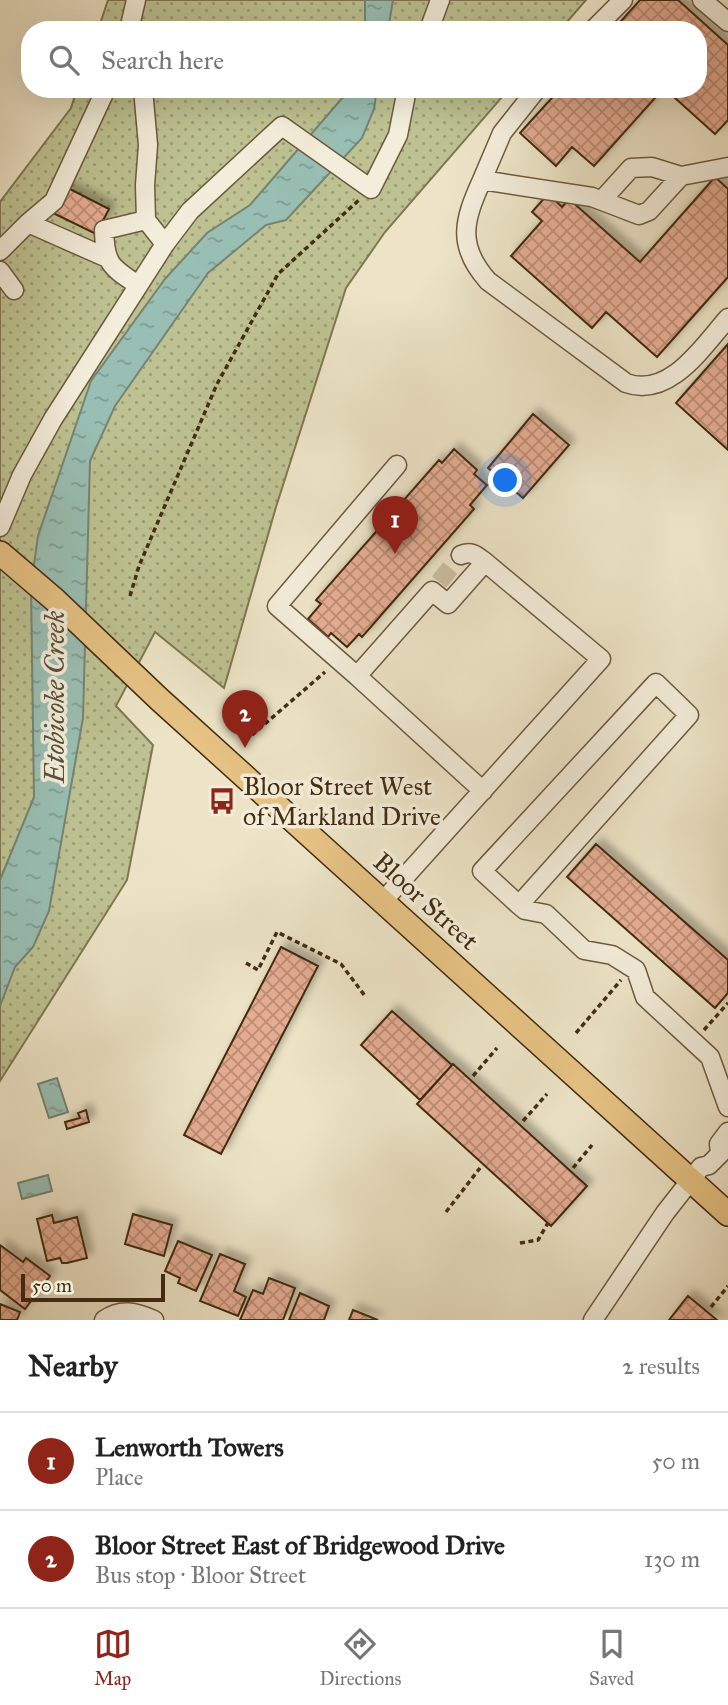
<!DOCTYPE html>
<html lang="en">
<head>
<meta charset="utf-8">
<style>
	:root { --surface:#fff; --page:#f6f6f6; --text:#222; --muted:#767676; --line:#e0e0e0; --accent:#8f2418 }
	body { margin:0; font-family:"IM FELL Great Primer",serif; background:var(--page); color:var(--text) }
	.scale { position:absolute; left:21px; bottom:18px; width:144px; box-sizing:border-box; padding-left:7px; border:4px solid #432c11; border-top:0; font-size:19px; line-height:24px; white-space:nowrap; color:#432c11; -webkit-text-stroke:5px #f3eddb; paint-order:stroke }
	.you { position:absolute; left:506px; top:481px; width:24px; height:24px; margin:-18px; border:5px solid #fff; border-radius:50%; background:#1a73e8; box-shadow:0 0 0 10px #1a73e833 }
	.badge { display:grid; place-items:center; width:46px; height:46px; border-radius:50%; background:var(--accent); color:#fff; font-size:23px; font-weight:700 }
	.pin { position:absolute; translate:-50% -58px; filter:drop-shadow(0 2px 4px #0008) }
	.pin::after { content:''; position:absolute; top:37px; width:24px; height:21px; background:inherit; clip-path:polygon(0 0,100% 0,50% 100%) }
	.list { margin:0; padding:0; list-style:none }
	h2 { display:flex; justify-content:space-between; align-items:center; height:91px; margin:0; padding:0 28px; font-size:30px }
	h2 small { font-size:23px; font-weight:400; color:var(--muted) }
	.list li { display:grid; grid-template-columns:46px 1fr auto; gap:21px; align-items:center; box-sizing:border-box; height:98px; padding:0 28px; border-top:2px solid var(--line) }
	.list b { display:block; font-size:26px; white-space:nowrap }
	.list p { margin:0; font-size:23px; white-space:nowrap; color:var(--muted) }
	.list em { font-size:23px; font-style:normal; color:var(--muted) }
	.icon { flex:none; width:38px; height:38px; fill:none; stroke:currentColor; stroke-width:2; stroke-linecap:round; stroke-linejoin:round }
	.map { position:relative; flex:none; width:728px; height:1320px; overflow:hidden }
	.search { position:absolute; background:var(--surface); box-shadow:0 7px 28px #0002; left:21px; right:21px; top:21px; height:77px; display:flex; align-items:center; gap:18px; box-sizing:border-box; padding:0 24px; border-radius:28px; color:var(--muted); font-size:26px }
	.sheet { height:287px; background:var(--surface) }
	nav { display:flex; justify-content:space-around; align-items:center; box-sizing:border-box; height:98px; border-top:2px solid var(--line); background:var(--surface); font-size:19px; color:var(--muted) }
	nav a { display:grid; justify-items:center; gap:4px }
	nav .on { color:var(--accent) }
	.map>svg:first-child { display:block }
	.grass { fill:url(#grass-dots); stroke:#807752; stroke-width:2 }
	.water { fill:url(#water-ripples); stroke:#778473; stroke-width:2 }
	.building { fill:url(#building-cross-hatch); stroke:#432c11; stroke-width:2; filter:url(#shadow) }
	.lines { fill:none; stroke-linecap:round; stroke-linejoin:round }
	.minor-tunnel { stroke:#cbbfa3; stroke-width:18; stroke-dasharray:18 9; stroke-linecap:butt }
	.minor-casing { stroke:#6e5a3e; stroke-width:21 }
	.major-casing { stroke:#432c11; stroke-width:26 }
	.path { stroke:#432c11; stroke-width:3.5; stroke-dasharray:5 3.5; stroke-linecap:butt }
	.minor { stroke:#f3eddb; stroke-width:18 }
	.major { stroke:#e6c284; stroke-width:23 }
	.labels { text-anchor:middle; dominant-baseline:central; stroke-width:7; stroke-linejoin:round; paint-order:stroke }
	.poi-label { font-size:26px; fill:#432c11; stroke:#f3eddb; text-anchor:start }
	.street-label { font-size:26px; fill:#432c11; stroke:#f3eddb }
	.water-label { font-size:28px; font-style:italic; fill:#58513a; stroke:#f3eddb }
</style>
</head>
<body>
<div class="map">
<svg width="728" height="1320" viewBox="0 0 728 1320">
	<defs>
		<pattern id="grass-dots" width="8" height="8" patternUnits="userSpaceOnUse" patternTransform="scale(1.75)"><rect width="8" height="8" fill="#bec292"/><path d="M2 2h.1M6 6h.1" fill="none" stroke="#9c9e76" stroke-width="1.8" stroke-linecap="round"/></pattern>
		<pattern id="water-ripples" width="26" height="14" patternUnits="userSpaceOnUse" patternTransform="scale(1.75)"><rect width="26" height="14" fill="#99bfb4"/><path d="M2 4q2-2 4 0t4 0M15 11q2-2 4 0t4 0" fill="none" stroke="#7e9b91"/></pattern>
		<pattern id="building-cross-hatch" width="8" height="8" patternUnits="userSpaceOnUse" patternTransform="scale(1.75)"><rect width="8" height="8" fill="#e5ac92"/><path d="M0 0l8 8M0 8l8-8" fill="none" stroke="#bb8c76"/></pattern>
		<filter id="shadow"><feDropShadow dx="6" dy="-6" stdDeviation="3.5" flood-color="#0004"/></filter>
	</defs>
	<rect width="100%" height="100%" fill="#ede4c7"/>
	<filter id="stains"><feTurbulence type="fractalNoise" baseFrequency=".00286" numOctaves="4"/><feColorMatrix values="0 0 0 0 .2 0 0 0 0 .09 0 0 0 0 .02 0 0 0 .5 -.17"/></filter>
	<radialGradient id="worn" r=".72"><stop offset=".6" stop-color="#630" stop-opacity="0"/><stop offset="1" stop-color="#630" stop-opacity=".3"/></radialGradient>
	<path class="grass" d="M108,0H586L560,30H98Z
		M77,89H509L385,232L346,288L276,507L224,688L155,632L116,706L153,745L127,880L0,1081V202L71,108Z"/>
	<path class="water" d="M365,0H393L388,30H365Z
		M350,89H377L374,109L362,138L286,220L266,225L208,273L115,406L90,461L83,718L49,911L33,947L15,967L0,1006V880L34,797L31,586L38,536L91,381L165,279L207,233L250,205Z
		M57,1078L68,1112L49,1118L38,1084Z
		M48,1175L52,1191L22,1199L18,1183Z"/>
	<path class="building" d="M640,0H678L728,45V120L715,134L665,89H698V30H613Z
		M560,89H663L594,166L572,147L556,166L520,133Z
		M715,177L728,189V277L657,357L606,312L592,328L511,256L542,221L532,212L548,194L562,207L569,199L640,262Z
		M66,187L109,209L96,234L53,213Z
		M728,344V450L676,403Z
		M533,414L569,445L523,498L488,468Z
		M454,449L477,470L474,474L487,485L470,505L474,509L362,637L359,634L347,647L331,633L328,637L308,619L321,604L316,600L439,460L442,463Z
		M596,844L728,960V993L715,1008L567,877Z
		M281,947L318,966L221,1154L184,1135Z
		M392,1011L452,1065L420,1100L361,1045Z
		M453,1064L587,1186L551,1226L417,1104Z
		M86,1110L89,1122L67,1129L65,1122L80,1118L78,1113Z
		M133,1214L172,1225L164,1256L125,1244Z
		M52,1215L54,1223L77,1217L87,1258L67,1263H62L60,1258L47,1261L37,1219Z
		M178,1241L212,1255L196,1291L178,1283L180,1278L165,1271Z
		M0,1245L23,1262L26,1258L50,1276L25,1309L0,1290Z
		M220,1254L245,1264L234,1291L246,1297L238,1316L200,1301Z
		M269,1278L295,1288L283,1320H240L253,1290L263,1294Z
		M300,1293L329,1306L324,1320H289Z
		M688,1296L717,1320H669Z
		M0,1304L20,1312L17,1320H0Z
		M353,1310L378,1320H349Z"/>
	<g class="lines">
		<path class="minor-tunnel" d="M439,582L461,555"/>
		<defs>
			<path id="minor" d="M702,0L728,22
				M129,30L136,0
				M429,30L440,0
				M593,30L623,0
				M143,89L148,145L145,185L146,220L165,244L190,211L282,126L371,189L398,135L407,89
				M537,89L502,133L482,180L592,197L639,215L649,211L681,176L728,167
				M482,180C464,220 456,245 488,281L626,383C670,399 704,345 728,318
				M602,200L631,168L652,167L681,176
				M28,223L54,201L106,89
				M0,251L28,223L105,257
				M0,271L14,290
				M138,285C110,267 105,263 104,230L146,220
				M0,527L22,475L53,419L165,244
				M461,555C471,550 477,556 485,562
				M357,676L277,606L397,465
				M384,900L601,659L485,562L448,604L432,591L357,676L483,791
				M519,905L689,715L656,683L482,871L519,905L525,910L546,914L584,950L612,955L636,970L645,997L710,1057L728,1107
				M104,1320C121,1308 136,1312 154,1320
				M593,1320L665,1213L701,1167L709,1165L720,1154L719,1144L728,1132"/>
			<path id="major" d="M0,553L55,600L159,699L728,1214"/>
		</defs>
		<use href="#minor" class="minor-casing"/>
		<use href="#major" class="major-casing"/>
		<path class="path" d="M130,596L139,566L217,384L278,274L359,200
			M252,735L325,672
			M246,963L258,970L277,932L341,964L365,996
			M704,1030L728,1003
			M576,1033L621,980
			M473,1076L497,1048
			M523,1121L547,1094
			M573,1168L592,1145
			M446,1212L480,1168
			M520,1243L538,1240L548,1223
			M711,1307L728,1286"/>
		<use href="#minor" class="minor"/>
		<use href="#major" class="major"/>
	</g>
	<defs>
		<symbol id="bus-bare" viewBox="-9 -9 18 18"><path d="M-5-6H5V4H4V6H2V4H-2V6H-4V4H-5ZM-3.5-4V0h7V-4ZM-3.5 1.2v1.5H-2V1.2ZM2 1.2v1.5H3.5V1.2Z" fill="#8f2418" stroke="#f3eddb" stroke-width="2.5" paint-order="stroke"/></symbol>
	</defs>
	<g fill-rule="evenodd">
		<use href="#bus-bare" x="203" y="782" width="38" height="38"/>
	</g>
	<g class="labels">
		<g class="poi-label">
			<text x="243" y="786">Bloor Street West<tspan x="243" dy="30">of Markland Drive</tspan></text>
		</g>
		<g class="street-label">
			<text transform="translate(426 901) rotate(42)">Bloor Street</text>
		</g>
		<g class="water-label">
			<text transform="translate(54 697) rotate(-90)">Etobicoke Creek</text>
		</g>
	</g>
	<rect width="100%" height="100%" filter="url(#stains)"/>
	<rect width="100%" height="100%" fill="url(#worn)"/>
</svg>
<div class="scale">50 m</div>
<div class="you"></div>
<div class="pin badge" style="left:395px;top:554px">1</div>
<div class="pin badge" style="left:245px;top:748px">2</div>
<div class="search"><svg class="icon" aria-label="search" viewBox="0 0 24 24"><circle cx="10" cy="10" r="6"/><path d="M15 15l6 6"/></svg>Search here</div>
</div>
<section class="sheet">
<h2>Nearby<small>2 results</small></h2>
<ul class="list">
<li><span class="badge">1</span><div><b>Lenworth Towers</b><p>Place</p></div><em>50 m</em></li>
<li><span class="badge">2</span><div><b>Bloor Street East of Bridgewood Drive</b><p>Bus stop · Bloor Street</p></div><em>130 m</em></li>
</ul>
</section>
<nav>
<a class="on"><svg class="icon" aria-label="map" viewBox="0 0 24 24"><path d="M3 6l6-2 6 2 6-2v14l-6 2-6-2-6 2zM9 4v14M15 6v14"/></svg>Map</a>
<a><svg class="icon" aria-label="directions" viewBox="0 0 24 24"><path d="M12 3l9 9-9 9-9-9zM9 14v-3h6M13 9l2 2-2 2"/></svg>Directions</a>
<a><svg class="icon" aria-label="saved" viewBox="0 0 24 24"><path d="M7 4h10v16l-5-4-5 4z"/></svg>Saved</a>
</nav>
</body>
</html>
